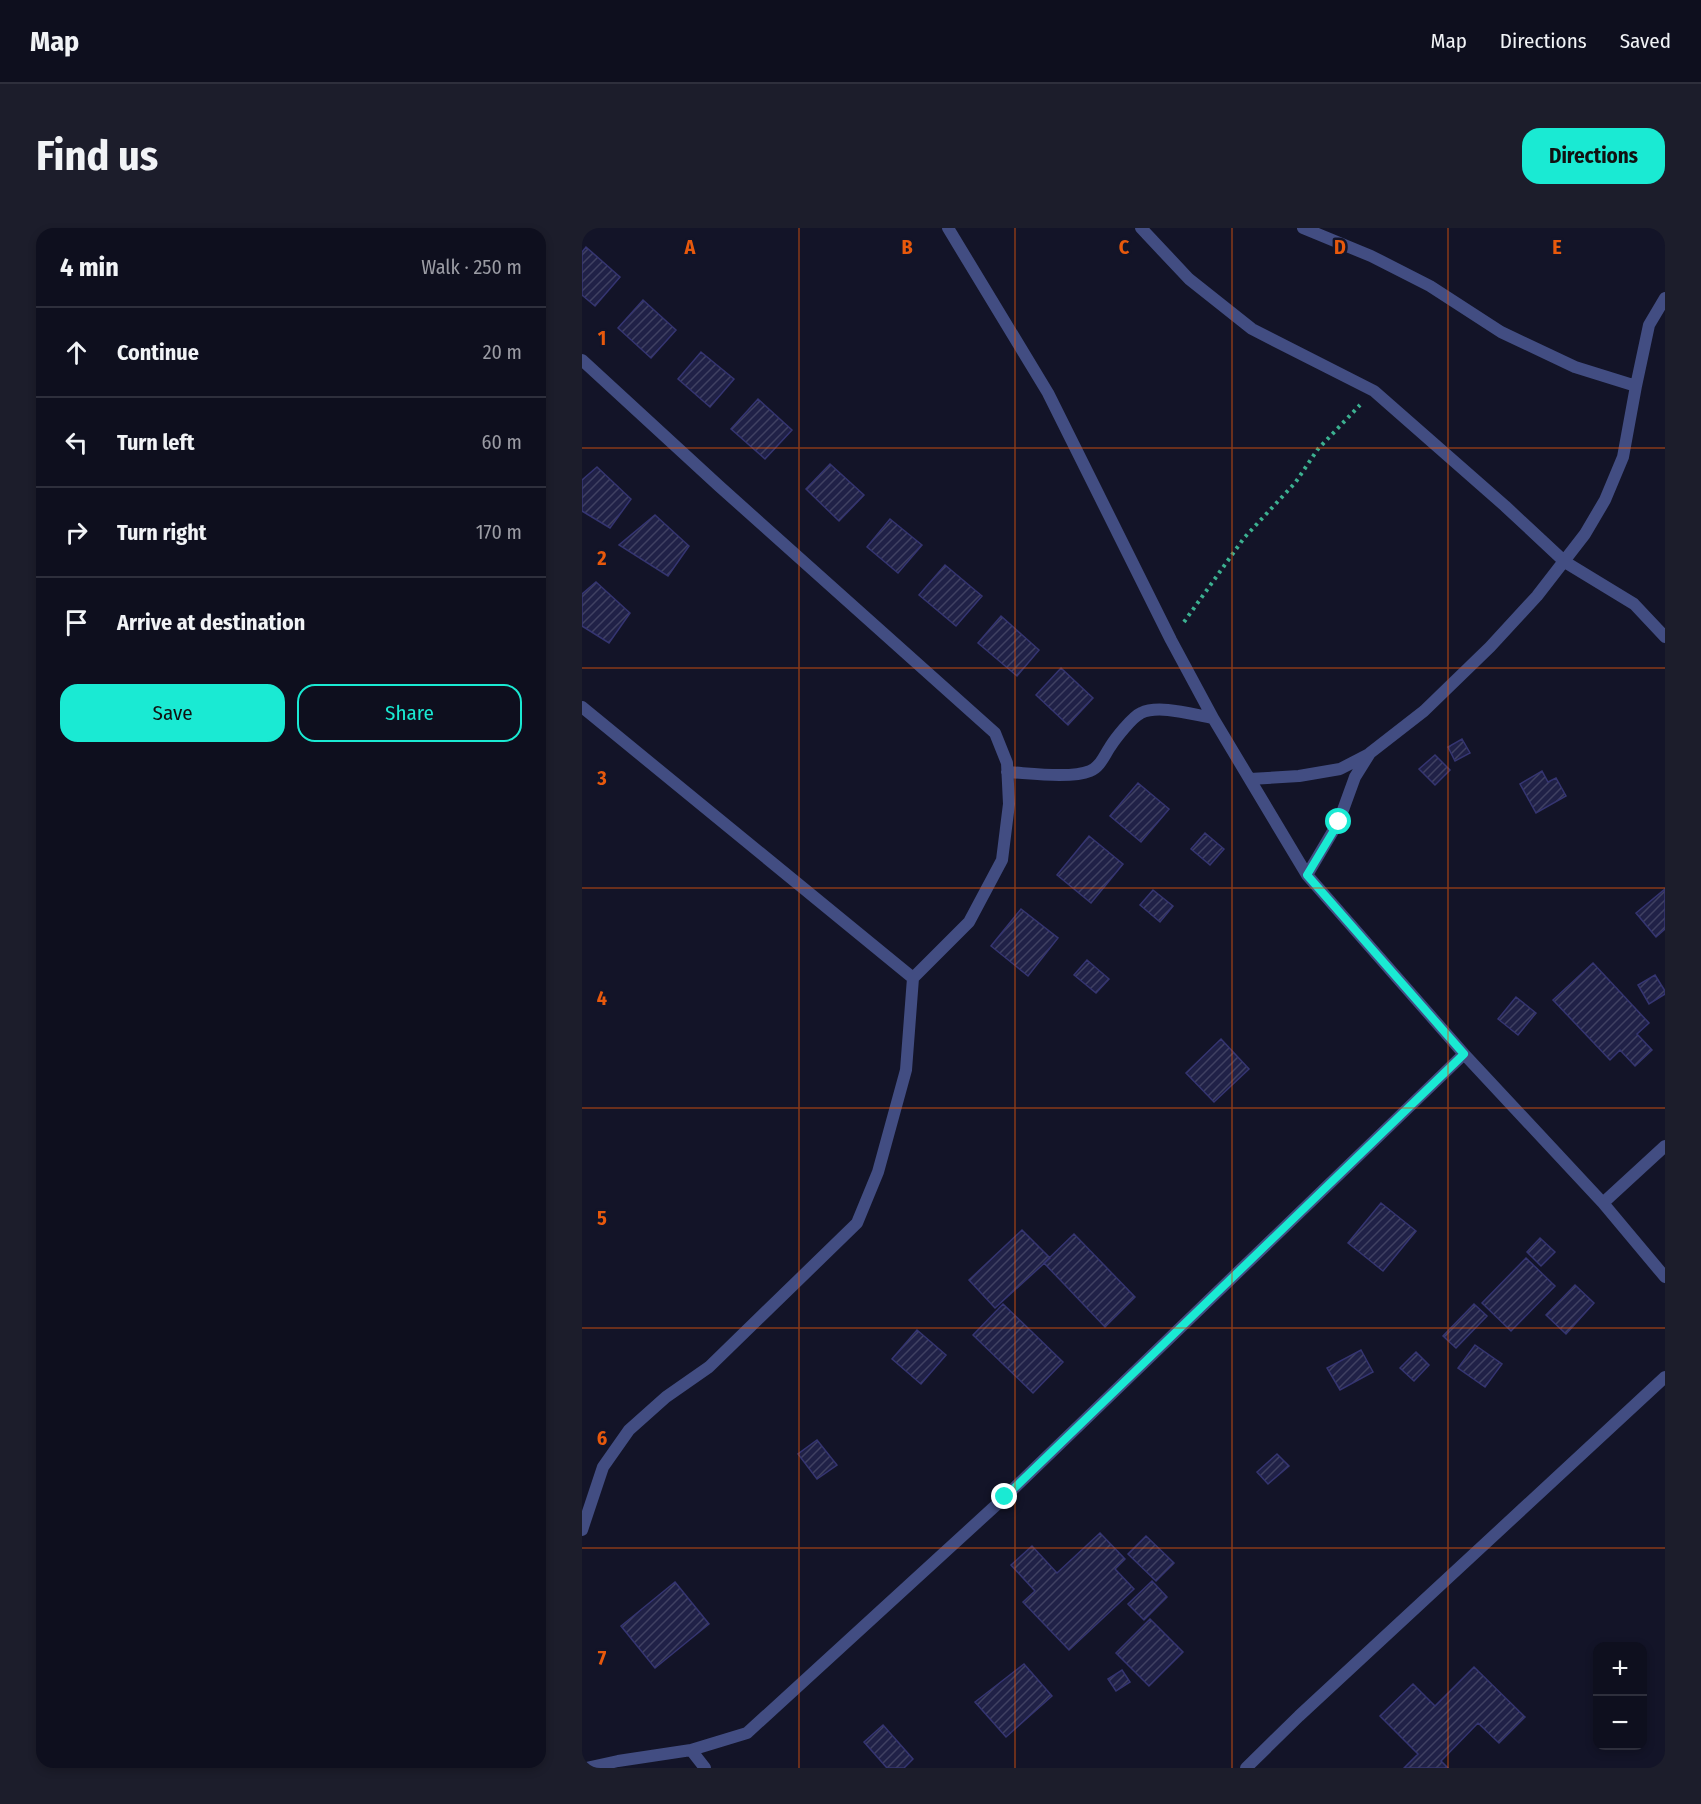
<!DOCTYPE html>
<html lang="en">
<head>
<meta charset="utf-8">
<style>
	:root { --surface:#0e0f1e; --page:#1c1d2b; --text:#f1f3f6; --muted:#9b9ca4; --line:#2e2f3c; --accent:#1aead3 }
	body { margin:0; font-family:"Fira Sans Condensed",sans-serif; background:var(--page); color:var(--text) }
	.controls { position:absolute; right:18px; bottom:18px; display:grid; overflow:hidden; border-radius:12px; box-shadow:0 3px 9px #0003 }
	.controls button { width:54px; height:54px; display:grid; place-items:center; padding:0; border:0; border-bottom:2px solid var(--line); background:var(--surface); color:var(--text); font:30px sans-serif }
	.stop { position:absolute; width:18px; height:18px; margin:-14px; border:4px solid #1aead3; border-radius:50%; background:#fff }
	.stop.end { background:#1aead3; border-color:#fff; box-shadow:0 2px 6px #0008 }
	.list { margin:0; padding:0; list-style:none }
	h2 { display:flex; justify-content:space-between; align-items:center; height:78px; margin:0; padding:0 24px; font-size:26px }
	h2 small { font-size:20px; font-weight:400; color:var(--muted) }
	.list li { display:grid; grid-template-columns:39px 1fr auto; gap:18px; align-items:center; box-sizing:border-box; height:90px; padding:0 24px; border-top:2px solid var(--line) }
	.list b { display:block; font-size:22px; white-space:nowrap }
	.list em { font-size:20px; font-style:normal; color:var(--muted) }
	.actions { display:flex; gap:12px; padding:18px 24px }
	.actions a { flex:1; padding:14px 0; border:2px solid var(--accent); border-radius:18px; text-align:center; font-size:21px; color:var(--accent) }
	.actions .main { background:var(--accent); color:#111 }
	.icon { flex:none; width:33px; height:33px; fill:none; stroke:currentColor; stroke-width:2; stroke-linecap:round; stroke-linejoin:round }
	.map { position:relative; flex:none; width:1083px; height:1540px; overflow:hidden; border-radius:18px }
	header { display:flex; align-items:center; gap:36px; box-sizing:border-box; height:84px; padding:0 30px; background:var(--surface); border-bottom:2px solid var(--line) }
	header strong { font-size:28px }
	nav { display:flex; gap:33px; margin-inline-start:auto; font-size:21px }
	.intro { display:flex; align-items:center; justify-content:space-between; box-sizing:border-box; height:144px; padding:0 36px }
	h1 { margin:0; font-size:42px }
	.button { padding:15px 27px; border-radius:18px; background:var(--accent); color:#111; font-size:21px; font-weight:700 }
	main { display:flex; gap:36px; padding:0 36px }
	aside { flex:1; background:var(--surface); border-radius:18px; box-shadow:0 3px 9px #0003 }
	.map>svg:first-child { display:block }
	.building { fill:url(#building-hatch); stroke:#353571; stroke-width:1.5 }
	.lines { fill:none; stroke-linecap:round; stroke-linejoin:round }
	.path { stroke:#3cb191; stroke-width:4; stroke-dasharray:3 4.5; stroke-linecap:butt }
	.street { stroke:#424d82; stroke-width:12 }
	.route { stroke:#1aead3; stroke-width:8 }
	.grid { fill:none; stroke:#e8590c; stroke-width:1.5; stroke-opacity:0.55 }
	.grid-label { font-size:20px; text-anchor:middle; font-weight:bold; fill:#e8590c; stroke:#131428; stroke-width:5; stroke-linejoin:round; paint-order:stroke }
</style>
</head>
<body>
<header>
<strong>Map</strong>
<nav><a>Map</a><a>Directions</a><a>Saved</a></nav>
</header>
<div class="intro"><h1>Find us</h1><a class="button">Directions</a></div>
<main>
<aside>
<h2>4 min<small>Walk · 250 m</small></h2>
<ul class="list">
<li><svg class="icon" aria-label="ahead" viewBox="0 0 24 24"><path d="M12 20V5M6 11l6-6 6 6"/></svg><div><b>Continue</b></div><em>20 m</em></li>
<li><svg class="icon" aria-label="left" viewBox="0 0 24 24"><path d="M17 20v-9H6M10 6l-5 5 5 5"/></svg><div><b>Turn left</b></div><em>60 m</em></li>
<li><svg class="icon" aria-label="right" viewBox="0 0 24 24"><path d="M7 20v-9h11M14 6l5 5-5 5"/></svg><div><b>Turn right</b></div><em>170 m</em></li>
<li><svg class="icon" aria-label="arrive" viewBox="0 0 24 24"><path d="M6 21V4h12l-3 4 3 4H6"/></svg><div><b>Arrive at destination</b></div></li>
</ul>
<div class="actions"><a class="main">Save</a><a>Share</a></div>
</aside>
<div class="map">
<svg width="1083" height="1540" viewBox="0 0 1083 1540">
	<defs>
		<pattern id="building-hatch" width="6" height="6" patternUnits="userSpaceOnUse" patternTransform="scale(1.5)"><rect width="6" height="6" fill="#202147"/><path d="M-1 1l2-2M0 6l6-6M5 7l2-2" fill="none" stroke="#404162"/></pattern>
	</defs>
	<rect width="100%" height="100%" fill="#131428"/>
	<path class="building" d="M4,19L38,49L13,78L0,67V24Z
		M61,72L94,102L69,130L36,100Z
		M119,124L152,151L128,179L96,151Z
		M176,171L210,202L183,231L149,201Z
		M248,236L282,267L257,293L224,261Z
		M15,239L49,271L28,300L0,283V252Z
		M73,287L107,318L86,348L37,317Z
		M308,291L340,317L316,345L285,319Z
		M363,337L400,368L374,398L337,367Z
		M14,354L48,385L27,415L0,398V366Z
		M419,388L457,422L435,448L396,415Z
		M479,440L511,470L486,497L454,467Z
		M880,511L888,525L873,533L866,519Z
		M853,527L868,542L853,557L837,541Z
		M960,543L966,554L974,550L984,568L954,585L938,556Z
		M556,555L587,581L559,614L528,588Z
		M623,605L642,621L628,637L609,621Z
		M507,608L541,636L509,675L475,647Z
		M1083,661V701L1074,709L1054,685Z
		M571,662L591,678L578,694L558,677Z
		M439,681L476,710L446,748L409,718Z
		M505,732L527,751L514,765L492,747Z
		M1011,735L1067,795L1055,806L1070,822L1053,838L1038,822L1028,832L971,772Z
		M1073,747L1083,763V766L1067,776L1056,757Z
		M934,769L954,785L936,807L916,791Z
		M639,811L667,841L632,874L604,845Z
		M799,975L834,1003L801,1043L766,1015Z
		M440,1002L468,1030L413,1080L387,1052Z
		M492,1006L553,1069L523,1099L462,1035Z
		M958,1010L973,1024L959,1038L945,1024Z
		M944,1030L973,1058L929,1103L900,1075Z
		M993,1057L1012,1075L984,1106L964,1087Z
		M421,1076L481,1134L451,1165L391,1107Z
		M892,1076L905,1088L874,1120L861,1108Z
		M335,1102L364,1127L339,1156L310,1131Z
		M893,1117L920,1136L903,1159L876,1140Z
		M779,1122L791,1144L758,1162L745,1140Z
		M834,1124L847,1137L832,1153L818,1140Z
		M235,1212L255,1237L235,1251L216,1226Z
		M695,1226L707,1238L686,1256L675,1244Z
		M518,1305L543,1331L533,1341L552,1361L487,1422L441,1374L453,1363L429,1337L450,1318L475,1345Z
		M564,1308L592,1335L574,1353L546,1326Z
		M570,1353L585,1369L562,1392L546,1376Z
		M93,1354L127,1396L73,1440L39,1398Z
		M568,1391L601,1424L567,1458L534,1425Z
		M442,1436L470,1468L424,1509L393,1474Z
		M892,1439L943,1489L917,1515L896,1495L859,1533L866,1540H822L836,1526L798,1488L831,1456L853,1478Z
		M540,1442L548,1454L534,1463L526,1451Z
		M301,1497L331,1531L322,1540H305L282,1514Z"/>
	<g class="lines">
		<path class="path" d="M602,394L662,310L713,255L736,221L778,177"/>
		<path class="street" d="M366,0L466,165L589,412L631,490L725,647L882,826L1021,975L1083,918
			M559,0L607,51L670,101L792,163L923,278L983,334L1052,376L1083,409
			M721,0L789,28L848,58L919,104L993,139L1054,158
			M0,132L137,258L413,505L425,535L427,576L420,632L387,694L331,750L324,842L296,944L275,995L127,1139L84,1169L47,1202L21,1239L0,1302
			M0,479L331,750
			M425,544C446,545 489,551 508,543C518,539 522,528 528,519C533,511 550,489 559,485C577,476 612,487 631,490
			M668,551L717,548L758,541L787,526
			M725,647L757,593L773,549L788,525L842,483L908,419L955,368L1003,306L1023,272L1041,229L1054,158L1067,97L1083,70
			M1021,975L1083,1049
			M109,1522L123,1540
			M4,1540L36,1533L109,1522L165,1505L423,1269L882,826
			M664,1540L717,1488L1083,1149"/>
	</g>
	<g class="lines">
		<path class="route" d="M423,1269L882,826L725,647L757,594"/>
	</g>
	<path class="grid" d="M217,0V1540M433,0V1540M650,0V1540M866,0V1540M0,220H1083M0,440H1083M0,660H1083M0,880H1083M0,1100H1083M0,1320H1083"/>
	<g class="grid-label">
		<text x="108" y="26">A</text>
		<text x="325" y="26">B</text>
		<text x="542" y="26">C</text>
		<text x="758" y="26">D</text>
		<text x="975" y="26">E</text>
		<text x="20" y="117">1</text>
		<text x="20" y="337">2</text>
		<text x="20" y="557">3</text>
		<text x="20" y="777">4</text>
		<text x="20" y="997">5</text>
		<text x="20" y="1217">6</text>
		<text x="20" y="1437">7</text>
	</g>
</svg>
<div class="controls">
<button>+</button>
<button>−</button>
</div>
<div class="stop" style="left:757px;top:594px"></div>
<div class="stop end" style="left:423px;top:1269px"></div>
</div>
</main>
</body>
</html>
